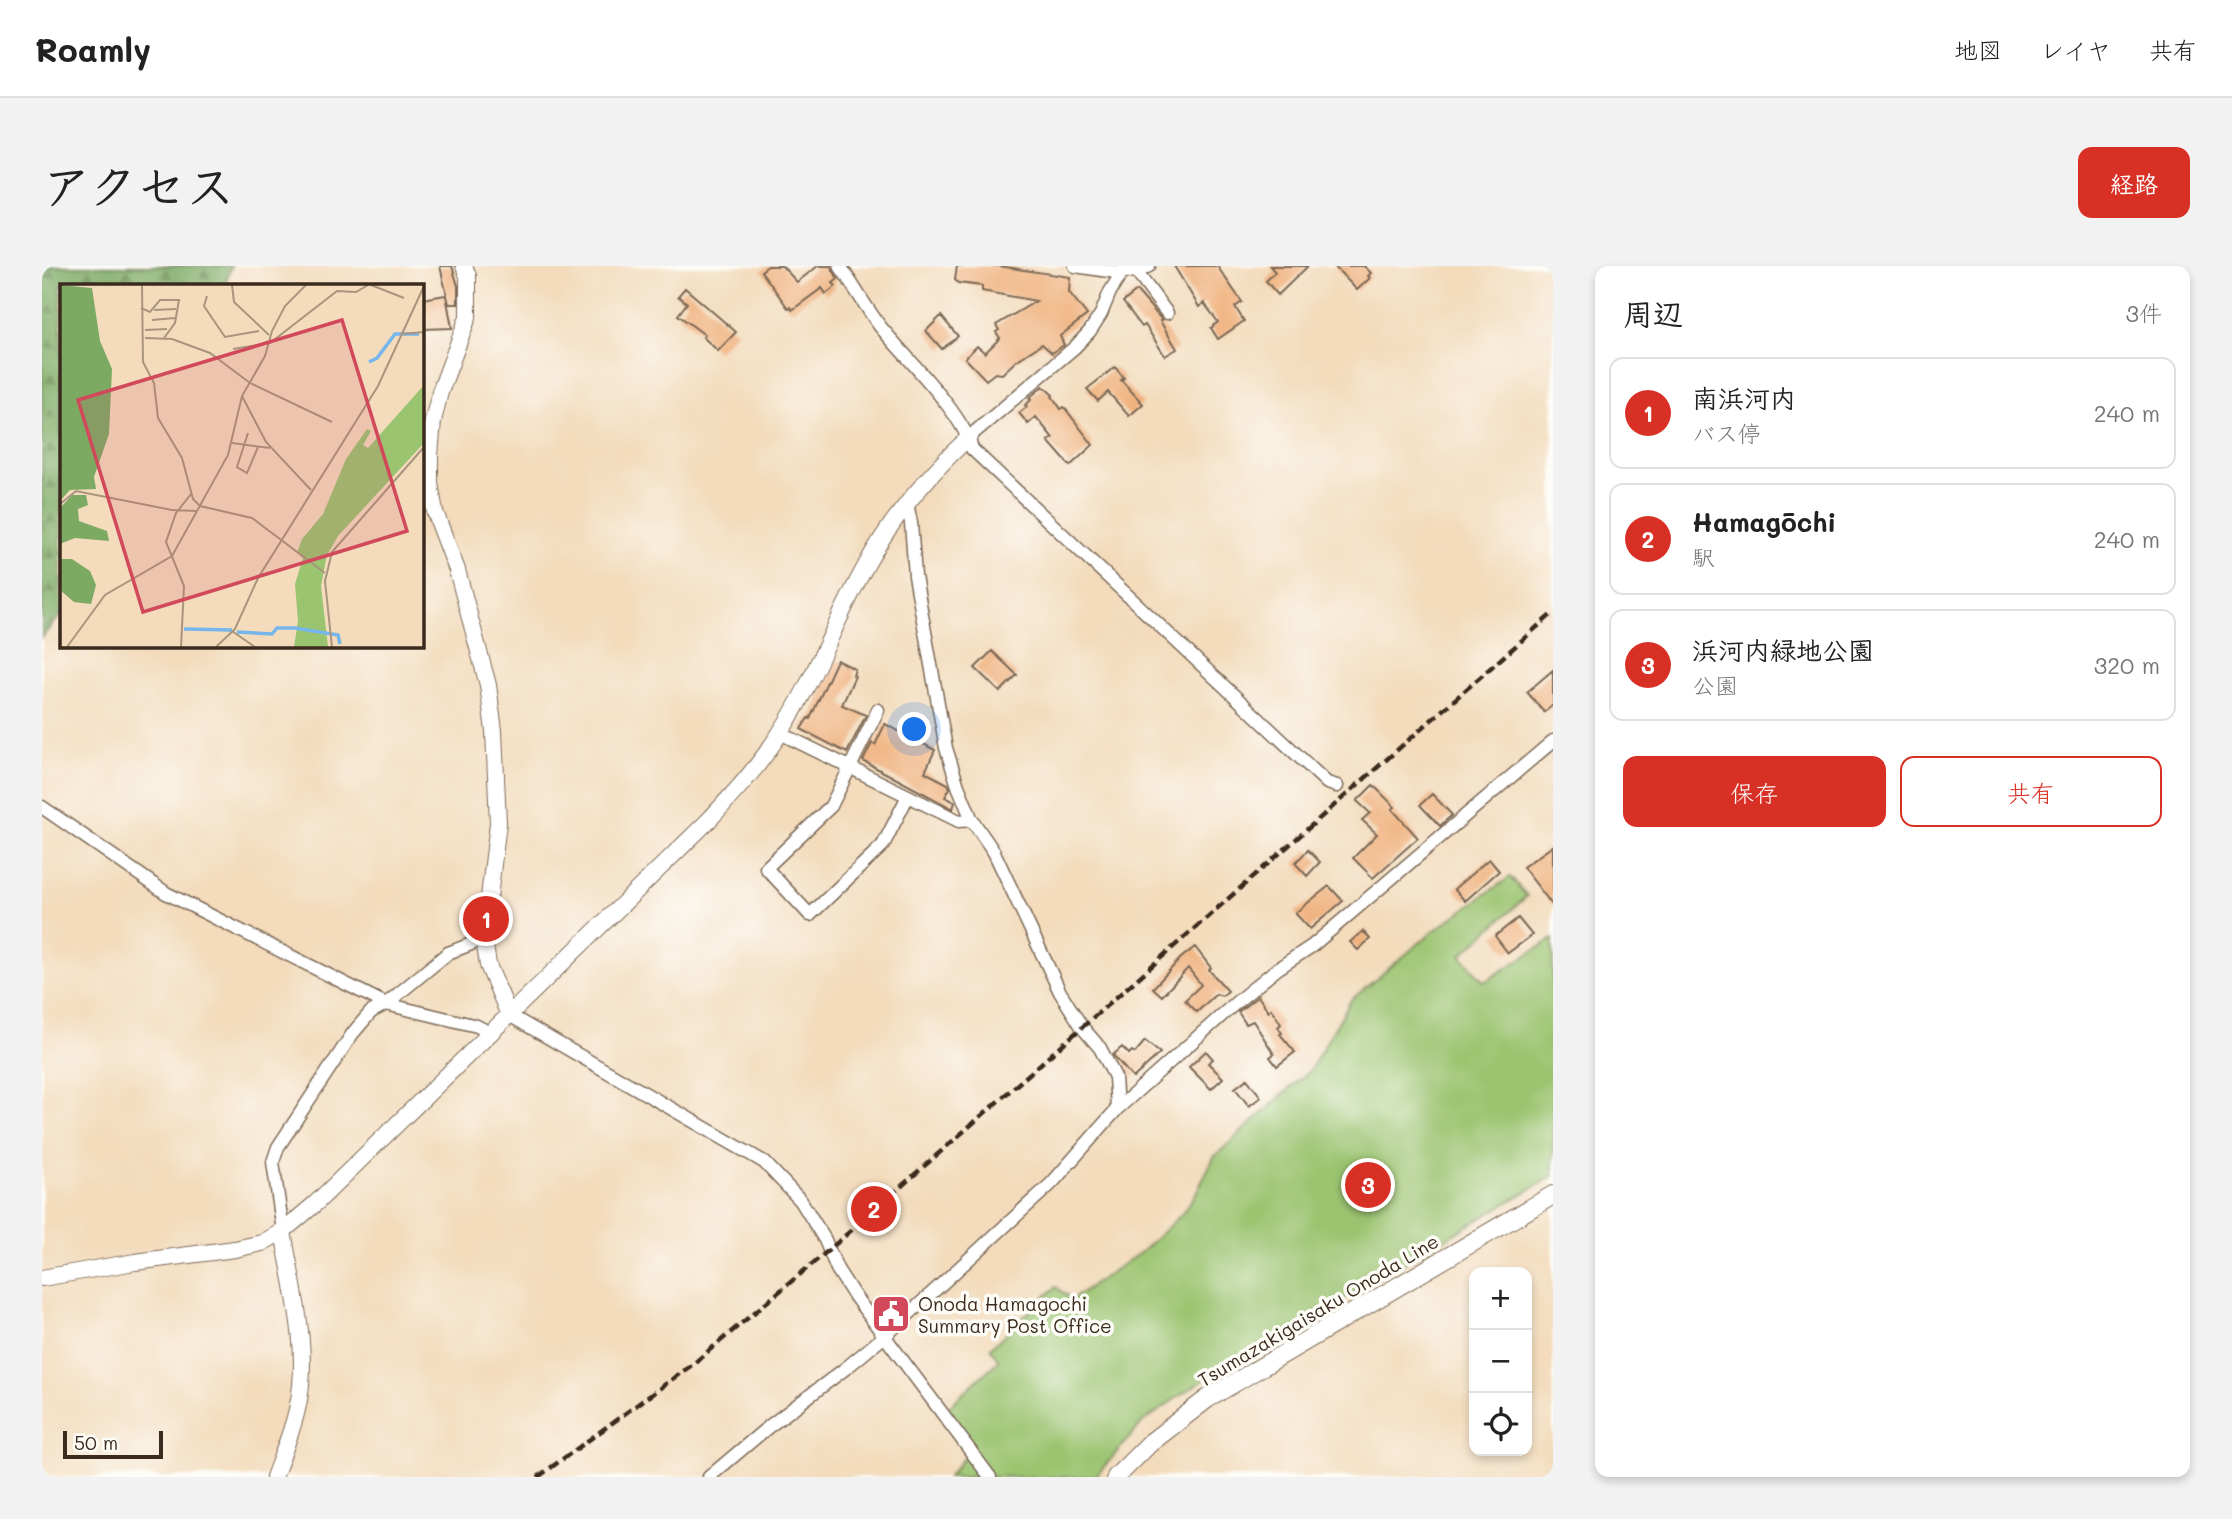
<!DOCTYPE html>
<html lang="ja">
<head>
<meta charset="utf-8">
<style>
	:root { --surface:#fff; --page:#f2f2f2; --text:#222; --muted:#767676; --line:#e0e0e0; --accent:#d93025 }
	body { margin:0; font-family:Mali,"Klee One",sans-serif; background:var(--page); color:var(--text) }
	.controls { position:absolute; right:21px; bottom:21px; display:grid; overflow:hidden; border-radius:14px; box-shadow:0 4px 10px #0003 }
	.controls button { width:63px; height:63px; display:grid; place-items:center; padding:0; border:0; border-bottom:2px solid var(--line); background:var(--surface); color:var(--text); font:35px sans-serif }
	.scale { position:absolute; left:21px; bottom:18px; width:100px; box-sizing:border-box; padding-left:7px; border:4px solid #3b2a1e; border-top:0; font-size:19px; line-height:24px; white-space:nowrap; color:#3b2a1e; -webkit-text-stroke:5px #fdfcf7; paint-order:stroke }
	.you { position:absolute; left:873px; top:464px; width:24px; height:24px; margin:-18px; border:5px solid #fff; border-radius:50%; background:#1a73e8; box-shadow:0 0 0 10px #1a73e833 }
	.badge { display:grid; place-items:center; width:46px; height:46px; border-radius:50%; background:var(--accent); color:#fff; font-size:23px; font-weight:700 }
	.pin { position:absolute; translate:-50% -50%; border:4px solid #fff; box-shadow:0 2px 7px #0006 }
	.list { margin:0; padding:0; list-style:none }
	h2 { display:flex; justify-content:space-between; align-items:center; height:91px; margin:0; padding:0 28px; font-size:30px }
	h2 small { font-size:23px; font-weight:400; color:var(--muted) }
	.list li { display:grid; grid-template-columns:46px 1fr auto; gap:21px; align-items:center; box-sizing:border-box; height:112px; margin:0 14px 14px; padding:0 14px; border:2px solid var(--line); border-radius:14px }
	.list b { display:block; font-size:26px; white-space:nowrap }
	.list p { margin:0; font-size:23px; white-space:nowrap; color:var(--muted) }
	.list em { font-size:23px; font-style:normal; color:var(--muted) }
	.actions { display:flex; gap:14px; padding:21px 28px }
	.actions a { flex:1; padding:16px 0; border:2px solid var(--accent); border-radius:14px; text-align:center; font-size:24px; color:var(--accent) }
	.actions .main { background:var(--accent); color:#fff }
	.icon { flex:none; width:38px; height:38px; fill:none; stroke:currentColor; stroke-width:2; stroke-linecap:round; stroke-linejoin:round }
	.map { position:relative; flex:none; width:1511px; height:1211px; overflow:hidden; border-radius:14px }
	header { display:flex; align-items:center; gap:42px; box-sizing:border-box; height:98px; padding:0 35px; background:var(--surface); border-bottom:2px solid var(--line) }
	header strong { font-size:33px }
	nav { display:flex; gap:38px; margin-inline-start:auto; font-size:24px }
	.intro { display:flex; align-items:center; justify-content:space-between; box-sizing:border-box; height:168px; padding:0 42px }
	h1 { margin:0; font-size:49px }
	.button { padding:18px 32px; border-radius:14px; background:var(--accent); color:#fff; font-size:24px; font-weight:700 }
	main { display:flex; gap:42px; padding:0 42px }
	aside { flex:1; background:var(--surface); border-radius:14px; box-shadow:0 4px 10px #0003 }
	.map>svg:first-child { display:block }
	.green { fill:#9bc471; stroke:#6b7748; stroke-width:2 }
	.forest { fill:url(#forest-firs); stroke:#5c6a40; stroke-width:2 }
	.building { fill:#f0b27f }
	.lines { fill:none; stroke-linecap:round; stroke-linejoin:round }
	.minor-casing { stroke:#7b6855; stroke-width:15 }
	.tertiary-casing { stroke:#7b6855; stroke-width:18 }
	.secondary-casing { stroke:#7b6855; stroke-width:20 }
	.minor { stroke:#fff; stroke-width:12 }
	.tertiary { stroke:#fff; stroke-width:16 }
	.secondary { stroke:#fff; stroke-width:18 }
	.rail { stroke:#3b2a1e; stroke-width:4.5; stroke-dasharray:10 5; stroke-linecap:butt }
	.labels { text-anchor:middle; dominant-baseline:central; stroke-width:7; stroke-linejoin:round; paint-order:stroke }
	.poi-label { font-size:19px; fill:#3b2a1e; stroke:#fdfcf7; text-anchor:start }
	.street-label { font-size:19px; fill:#3b2a1e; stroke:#fdfcf7 }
	.inset-river { fill:none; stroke:#76b6ea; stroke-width:3.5 }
	.inset-road { fill:none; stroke:#a9947d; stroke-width:2 }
	.view { fill:#d1495b; fill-opacity:0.15; stroke:#d1495b; stroke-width:3.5 }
	.inset-edge { fill:none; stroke:#3b2a1e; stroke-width:3.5 }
</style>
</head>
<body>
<header>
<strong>Roamly</strong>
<nav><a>地図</a><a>レイヤ</a><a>共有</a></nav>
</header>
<div class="intro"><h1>アクセス</h1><a class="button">経路</a></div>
<main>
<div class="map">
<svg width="1511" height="1211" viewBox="0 0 1511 1211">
	<defs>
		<pattern id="forest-firs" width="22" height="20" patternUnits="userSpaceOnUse" patternTransform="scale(1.75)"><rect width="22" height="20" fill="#7caa63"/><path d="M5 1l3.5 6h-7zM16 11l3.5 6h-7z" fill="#678b51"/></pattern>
	</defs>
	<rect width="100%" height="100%" fill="#fdfcf7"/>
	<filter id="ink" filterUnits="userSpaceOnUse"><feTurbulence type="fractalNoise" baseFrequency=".0143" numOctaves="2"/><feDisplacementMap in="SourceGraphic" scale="14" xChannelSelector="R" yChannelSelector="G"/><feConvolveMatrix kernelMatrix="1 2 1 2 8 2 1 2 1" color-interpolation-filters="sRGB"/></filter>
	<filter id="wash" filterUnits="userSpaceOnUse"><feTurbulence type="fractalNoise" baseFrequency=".00686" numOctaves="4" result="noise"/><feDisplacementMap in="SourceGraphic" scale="28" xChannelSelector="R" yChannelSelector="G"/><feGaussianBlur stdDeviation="1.57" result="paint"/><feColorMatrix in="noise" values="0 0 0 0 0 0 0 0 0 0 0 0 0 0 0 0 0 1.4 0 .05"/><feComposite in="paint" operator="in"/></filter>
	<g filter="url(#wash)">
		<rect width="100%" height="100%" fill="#f3dbbc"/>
		<path class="green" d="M1468,611L1485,630L1419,689L1442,716L1511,673V910L1144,1125L1101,1156L1053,1211H906L927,1185L901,1146L957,1094L948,1082L1014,1021L1030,1033L1099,986L1139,949L1153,929L1172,891L1268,804L1309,734L1393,664Z"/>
		<path class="forest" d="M0,0H189L183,19H19V349L0,371Z"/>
		<g id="blocks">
			<path class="building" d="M398,0H410L416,20V38H407Z
				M726,0H740L755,16L776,0H789L796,13L791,17L794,20L784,28L780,22L750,44L748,41L746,42L719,5Z
				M915,0H957L1028,11L1027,26L1045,49L1018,70L1022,79L1010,87L1000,78L974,95L960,108L953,107L944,114L923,92L935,80L943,87L958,72L954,66L957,64L954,59L994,35L940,25V20L916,17L913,14Z
				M1132,0H1175L1200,36L1193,41L1202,55L1176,73L1169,62L1176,56L1162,37L1157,41Z
				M1228,0H1266L1236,29L1224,15L1233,6Z
				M1292,0H1322L1329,7L1326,10L1328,12L1315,24Z
				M643,22L694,66L676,85L661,71L663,69L636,49L645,37L636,30Z
				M1095,25L1120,54L1118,55L1135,83L1123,90L1103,59L1100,61L1081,36Z
				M404,29L410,62L380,63V33Z
				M899,50L916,70L900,83L884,65Z
				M1073,101L1082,112L1079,114L1101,138L1087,150L1066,126L1056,135L1045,123Z
				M1001,120L1011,129L1010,130L1019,143L1022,141L1051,179L1028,200L1006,175L1011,172L994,151L986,158L977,147L985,141L983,139L989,134L987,132Z
				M950,385L975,409L958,426L933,402Z
				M795,394L813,403L811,409L813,410L800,439L824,449L805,487L759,463L766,452L768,453Z
				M1511,404V439L1502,446L1485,426Z
				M843,458L893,484L883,506L906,518L908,522L903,531L913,536L911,543L821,495L830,477L833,479Z
				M1331,519L1353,541L1350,543L1376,572L1331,612L1311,592L1335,568L1320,554L1328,547L1315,535Z
				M1390,528L1410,549L1398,560L1378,539Z
				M1511,580V640L1481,601Z
				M1266,584L1278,596L1265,610L1253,597Z
				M1447,593L1457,605L1423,635L1412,623Z
				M1287,620L1301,635L1268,663L1253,647Z
				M1476,652L1490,669L1466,687L1453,670Z
				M1321,665L1328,673L1316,684L1308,676Z
				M1153,681L1169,702L1167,704L1186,725L1180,730L1174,728L1155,746L1143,734L1159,719L1146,702L1120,730L1111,722L1139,692Z
				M1216,730L1226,745L1229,743L1239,758L1236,761L1240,767L1238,768L1253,786L1235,800L1228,791L1232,788L1211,755L1204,758L1196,746Z
				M1103,775L1118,787L1091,812L1071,789L1080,781L1087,788L1090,785L1093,787Z
				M1164,785L1171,793L1166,797L1181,812L1169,823L1147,801Z
				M1205,813L1219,831L1207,840L1193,822Z"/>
		</g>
	</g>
	<g filter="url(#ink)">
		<use href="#blocks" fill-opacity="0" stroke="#7b6855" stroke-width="2"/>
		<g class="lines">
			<defs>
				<path id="minor" d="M798,0C811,19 823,40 837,59C862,90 921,147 930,183L1285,517L1295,520
					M1033,0C1057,3 1086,12 1107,0
					M1097,6L1096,8L1125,47
					M927,171L1033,81L1048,65L1059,48L1068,26L1084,0
					M865,237L869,257L873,310L904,482L916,520L930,554L952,586L1018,726L1040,761L1058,782L1073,811L1075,843
					M836,444L789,540L724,602L768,649L841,579L866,530
					M738,467L917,555L930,554
					M0,541L124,627L318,725L344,738L435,760L448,767
					M467,749L722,896L759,935L783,974L795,1003L811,1028L948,1211
					M241,965L231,896L236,881L311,767L329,746L344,738L406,687L442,673
					M667,1211L725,1162L804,1102L844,1069L1010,917L1075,843L1197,734L1235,703L1270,680L1511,475"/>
				<path id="tertiary" d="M422,0L426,10V51L398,126L391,155L388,189V217L393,246L415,304L446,419L452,465L456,557L442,673L446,699L467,749
					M0,1012L93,996L193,983L220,977L241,965L273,938L667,554C692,527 718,499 738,467C771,417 792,358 821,305C848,253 885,210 927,171
					M232,1211C241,1187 251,1164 256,1139C268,1082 250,1021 241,965"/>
				<path id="secondary" d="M1074,1211L1108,1177L1165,1133L1511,929"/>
			</defs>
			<use href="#minor" class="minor-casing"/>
			<use href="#tertiary" class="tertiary-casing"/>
			<use href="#secondary" class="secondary-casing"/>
			<use href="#minor" class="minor"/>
			<use href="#tertiary" class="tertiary"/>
			<use href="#secondary" class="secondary"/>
			<path class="rail" d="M496,1211L651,1098L788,983L1511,347"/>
		</g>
	</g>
	<defs>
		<symbol id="civic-square" viewBox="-11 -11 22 22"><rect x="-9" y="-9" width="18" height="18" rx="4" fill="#d1495b" stroke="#fdfcf7"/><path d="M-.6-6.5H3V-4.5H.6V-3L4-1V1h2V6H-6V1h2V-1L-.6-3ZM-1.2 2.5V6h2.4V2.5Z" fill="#fff"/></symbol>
	</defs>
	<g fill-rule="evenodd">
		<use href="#civic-square" x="827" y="1026" width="44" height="44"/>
	</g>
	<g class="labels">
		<g class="poi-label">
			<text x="876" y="1037">Onoda Hamagochi<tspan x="876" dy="22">Summary Post Office</tspan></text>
		</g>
		<g class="street-label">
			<text transform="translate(1276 1044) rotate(-31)">Tsumazakigaisaku Onoda Line</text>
		</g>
	</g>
	<g transform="translate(18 18)">
		<rect width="364" height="364" fill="#f3dbbc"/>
		<path d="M364,101V159L278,252L267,271L261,302L268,363H234L238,337L235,300L243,274L237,269L242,255L263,230L286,175L307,145L311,147L303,161L308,164Z" fill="#9bc471"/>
		<path d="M0,1L32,4L40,57L52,85L49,150L34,193L36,205L10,206L0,217ZM12,211H26L28,221L18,225L19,237L47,247L49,257L15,254L0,260V224ZM0,275H12L30,287L36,301L31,320L14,318L0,306Z" fill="#7caa63"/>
		<path class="inset-river" d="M309,78L317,74L335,50H359M124,345L172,346M177,348L212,350L217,344H235L278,351L280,360"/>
		<path class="inset-road" d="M82,1L83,78L94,99L98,134L122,174L133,215L140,222L192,234L265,289M172,1L174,18L209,51M311,1L344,14M147,12L144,22L165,53L199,47M81,24L90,28L100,16H119L115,39L104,54M94,26L116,25M92,36L115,34M85,46L107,45M342,50L364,48M85,54L112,55L150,69L190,99L272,138M173,65L210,59L277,7L296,8L308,1M182,112L206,158L251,206M188,149L177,183L187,189L198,163M172,159L210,164M0,220L16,207L112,226L137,227M172,347L195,363M7,363L45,311L112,272L168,171L182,112L205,72L212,47L225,22L246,1M121,363L124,302L106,258L116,229L131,210M156,363L175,345L198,294L318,102L364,2M272,363L265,297L272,268L364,163"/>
		<path class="view" d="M282,36L347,247L83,328L18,116Z"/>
		<rect width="364" height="364" class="inset-edge"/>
	</g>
</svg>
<div class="controls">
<button>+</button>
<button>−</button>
<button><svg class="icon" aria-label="locate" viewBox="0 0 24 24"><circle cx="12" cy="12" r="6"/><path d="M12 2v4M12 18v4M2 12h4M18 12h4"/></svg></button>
</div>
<div class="scale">50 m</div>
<div class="you"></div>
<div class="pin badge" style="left:444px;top:653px">1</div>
<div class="pin badge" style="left:832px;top:943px">2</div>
<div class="pin badge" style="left:1326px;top:919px">3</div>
</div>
<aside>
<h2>周辺<small>3件</small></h2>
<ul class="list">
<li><span class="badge">1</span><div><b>南浜河内</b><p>バス停</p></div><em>240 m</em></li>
<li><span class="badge">2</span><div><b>Hamagōchi</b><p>駅</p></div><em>240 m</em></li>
<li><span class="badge">3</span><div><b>浜河内緑地公園</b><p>公園</p></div><em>320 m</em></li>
</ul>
<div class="actions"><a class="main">保存</a><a>共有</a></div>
</aside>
</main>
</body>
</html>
